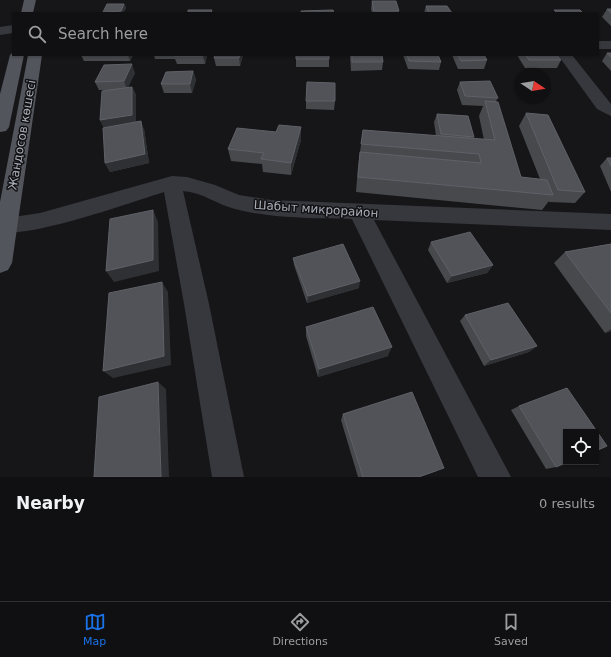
<!DOCTYPE html>
<html lang="en">
<head>
<meta charset="utf-8">
<style>
	:root { --surface:#101012; --page:#1e1e20; --text:#f1f3f6; --muted:#9c9d9f; --line:#303032; --accent:#1a73e8 }
	body { margin:0; font-family:"DejaVu Sans",sans-serif; background:var(--page); color:var(--text) }
	.controls { position:absolute; right:12px; bottom:12px; display:grid; overflow:hidden; border-radius:0px; box-shadow:0 1px 3px #0004 }
	.controls button { width:36px; height:36px; display:grid; place-items:center; padding:0; border:0; border-bottom:1px solid var(--line); background:var(--surface); color:var(--text); font:20px sans-serif }
	.compass { position:absolute; left:515px; top:68px; width:36px; height:36px; border-radius:50%; background:var(--surface); box-shadow:0 1px 3px #0004; rotate:102deg }
	.list { margin:0; padding:0; list-style:none }
	h2 { display:flex; justify-content:space-between; align-items:center; height:52px; margin:0; padding:0 16px; font-size:17px }
	h2 small { font-size:13px; font-weight:400; color:var(--muted) }
	.icon { flex:none; width:22px; height:22px; fill:none; stroke:currentColor; stroke-width:2; stroke-linecap:round; stroke-linejoin:round }
	.map { position:relative; flex:none; width:611px; height:477px; overflow:hidden }
	.search { position:absolute; background:var(--surface); box-shadow:0 1px 3px #0004; left:12px; right:12px; top:12px; height:44px; display:flex; align-items:center; gap:10px; box-sizing:border-box; padding:0 14px; border-radius:0px; color:var(--muted); font-size:15px }
	.sheet { height:124px; background:var(--surface) }
	nav { display:flex; justify-content:space-around; align-items:center; box-sizing:border-box; height:56px; border-top:1px solid var(--line); background:var(--surface); font-size:11px; color:var(--muted) }
	nav a { display:grid; justify-items:center; gap:2px }
	nav .on { color:var(--accent) }
	.map>svg:first-child { display:block }
	.lines { fill:none; stroke-linecap:round; stroke-linejoin:round }
	.minor { fill:#37383d; fill-rule:evenodd }
	.major { fill:#53555c; fill-rule:evenodd }
	.wall { fill:#47494d }
	.shaded-wall { fill:#2f3033 }
	.building { fill:#525359; stroke:#5f6168 }
	.labels { text-anchor:middle; dominant-baseline:central; stroke-width:3; stroke-linejoin:round; paint-order:stroke }
	.street-label { font-size:12px; fill:#a8adb8; stroke:#111113 }
</style>
</head>
<body>
<div class="map">
<svg width="611" height="477" viewBox="0 0 611 477">
	<rect width="100%" height="100%" fill="#161618"/>
	<g class="lines">
		<path class="minor" d="M13,25V33L0,35V27Z
			M598,41H611V49H598Z
			M558,55H572L611,104V116L597,109Z
			M172,176L187,177L215,185L239,195L271,200L611,214V230L374,220L511,477H478L352,219C313,218 273,219 235,209C218,205 202,192 183,191L209,304L244,477H212L184,304L164,192C132,202 26,240 0,231V219L40,213Z"/>
		<path class="major" d="M24,0H36L33,13H21Z
			M13,52V55H24L9,127L6,131L0,132V94L10,55Z
			M28,55H42L12,263L8,270L0,273V202Z"/>
	</g>
	<path class="wall" d="M372,1L399,11V13H372L371,9Z
		M124,4L126,8L123,13H104L103,12Z
		M426,6L452,13H424Z
		M607,9H611V26L602,17Z
		M607,53H611V71L602,61Z
		M81,55H133L130,61H84Z
		M154,55H207L205,64H177L175,59H155Z
		M215,55H243L240,66H216L214,58Z
		M296,55L329,59V67H296Z
		M350,55H382L383,62L382,70L351,71Z
		M403,55H438L441,62L439,70L408,69Z
		M452,55H484L487,60L484,69H458Z
		M517,55H557L561,60L557,68H525Z
		M193,71L196,80L192,93H164L161,84Z
		M135,73L128,87H132L136,95V122L144,129L149,163L110,172L105,163L104,128L100,120L110,90H99L95,82Z
		M460,82L498,98L496,101L521,177L540,179L519,126L526,113L585,192L575,203L549,202V201L542,210L356,192L358,167L363,130L436,136L434,122L437,114L474,137L473,139L484,140L479,116L483,106L462,105L457,90Z
		M306,101H335L334,110L306,109Z
		M301,127V140L291,175L263,172L262,164L231,161L228,149L276,132Z
		M607,158H611V192L600,166Z
		M431,242L493,265L487,273L447,283L428,250Z
		M611,244V331L605,333L554,263L565,252Z
		M293,258L359,288L307,303L294,265Z
		M465,315L537,346L529,352L484,366L460,321Z
		M306,327L388,356L318,377L306,336Z
		M519,406L556,467L546,469L511,410Z
		M343,414L437,471L420,477H358L341,420Z"/>
	<path class="shaded-wall" d="M124,4L126,8L123,13H122L121,11Z
		M128,55H133L130,61Z
		M203,55H207L205,64L203,56Z
		M240,55H243L240,66L239,58Z
		M132,64L135,73L127,90L124,81Z
		M193,71L196,80L192,93L190,84Z
		M132,87L136,95V124L104,128L100,120Z
		M141,121L144,129L149,163L110,172L105,163Z
		M301,127V140L291,175V163Z
		M153,210L158,222L159,271L114,282L106,271Z
		M493,265L487,273L447,283L452,276Z
		M360,281L359,288L307,303L308,296Z
		M162,282L168,292L171,365L113,378L103,371Z
		M611,329V331L605,333Z
		M537,346L529,352L484,366L491,360Z
		M392,347L388,356L318,377L319,369Z
		M158,382L166,389L169,477H161Z"/>
	<path class="building" d="M372,1H396L399,11H374Z
		M107,4H124L121,11L103,12Z
		M426,6H447L452,13H429Z
		M607,9H611V13Z
		M188,10H212L211,13H188Z
		M333,10L334,13H301V11Z
		M554,10H580L583,13H557Z
		M607,53H611V57Z
		M175,55H203V56H174Z
		M215,55H240L239,58H214Z
		M296,55H329V59H296Z
		M352,55H382L383,62H352Z
		M407,55H438L441,62L409,61Z
		M458,55H484L487,60L461,61Z
		M526,55H557L561,60H529Z
		M132,64L124,81L95,82L104,65Z
		M193,71L190,84H161L166,72Z
		M490,81L498,98L465,96L460,82Z
		M307,82L335,83V101H306Z
		M132,87V115L100,120L102,91Z
		M485,101L498,102L521,177L547,180L553,195L358,177L360,152L481,163L479,154L361,144L363,130L495,140Z
		M526,113L548,115L585,192L558,190Z
		M437,114L468,116L474,137L441,134Z
		M141,121L145,154L105,163L103,128Z
		M279,125L301,127L291,163L261,159L264,153L228,149L237,128L276,132Z
		M607,158H611V166Z
		M153,210V260L106,271L110,219Z
		M470,232L493,265L452,276L431,242Z
		M343,244L360,281L308,296L293,258Z
		M611,244V313L565,252Z
		M162,282L164,356L103,371L109,293Z
		M508,303L537,346L491,360L465,315Z
		M373,307L392,347L319,369L306,327Z
		M158,382L161,477H94L99,397Z
		M567,388L607,446L596,451V432H566V462H568L556,467L519,406Z
		M412,392L444,468L418,477H363L343,414Z"/>
	<g class="labels">
		<g class="street-label">
			<text transform="translate(22 135) rotate(-80)">Жандосов көшесі</text>
			<text transform="translate(316 209) rotate(4)">Шабыт микрорайон</text>
		</g>
	</g>
</svg>
<div class="controls">
<button><svg class="icon" aria-label="locate" viewBox="0 0 24 24"><circle cx="12" cy="12" r="6"/><path d="M12 2v4M12 18v4M2 12h4M18 12h4"/></svg></button>
</div>
<svg class="compass" viewBox="-18 -18 36 36"><path d="M0-13l5 13h-10z" fill="#e53935"/><path d="M0 13l5-13h-10z" fill="#9c9d9f"/></svg>
<div class="search"><svg class="icon" aria-label="search" viewBox="0 0 24 24"><circle cx="10" cy="10" r="6"/><path d="M15 15l6 6"/></svg>Search here</div>
</div>
<section class="sheet">
<h2>Nearby<small>0 results</small></h2>
<ul class="list">
</ul>
</section>
<nav>
<a class="on"><svg class="icon" aria-label="map" viewBox="0 0 24 24"><path d="M3 6l6-2 6 2 6-2v14l-6 2-6-2-6 2zM9 4v14M15 6v14"/></svg>Map</a>
<a><svg class="icon" aria-label="directions" viewBox="0 0 24 24"><path d="M12 3l9 9-9 9-9-9zM9 14v-3h6M13 9l2 2-2 2"/></svg>Directions</a>
<a><svg class="icon" aria-label="saved" viewBox="0 0 24 24"><path d="M7 4h10v16l-5-4-5 4z"/></svg>Saved</a>
</nav>
</body>
</html>
